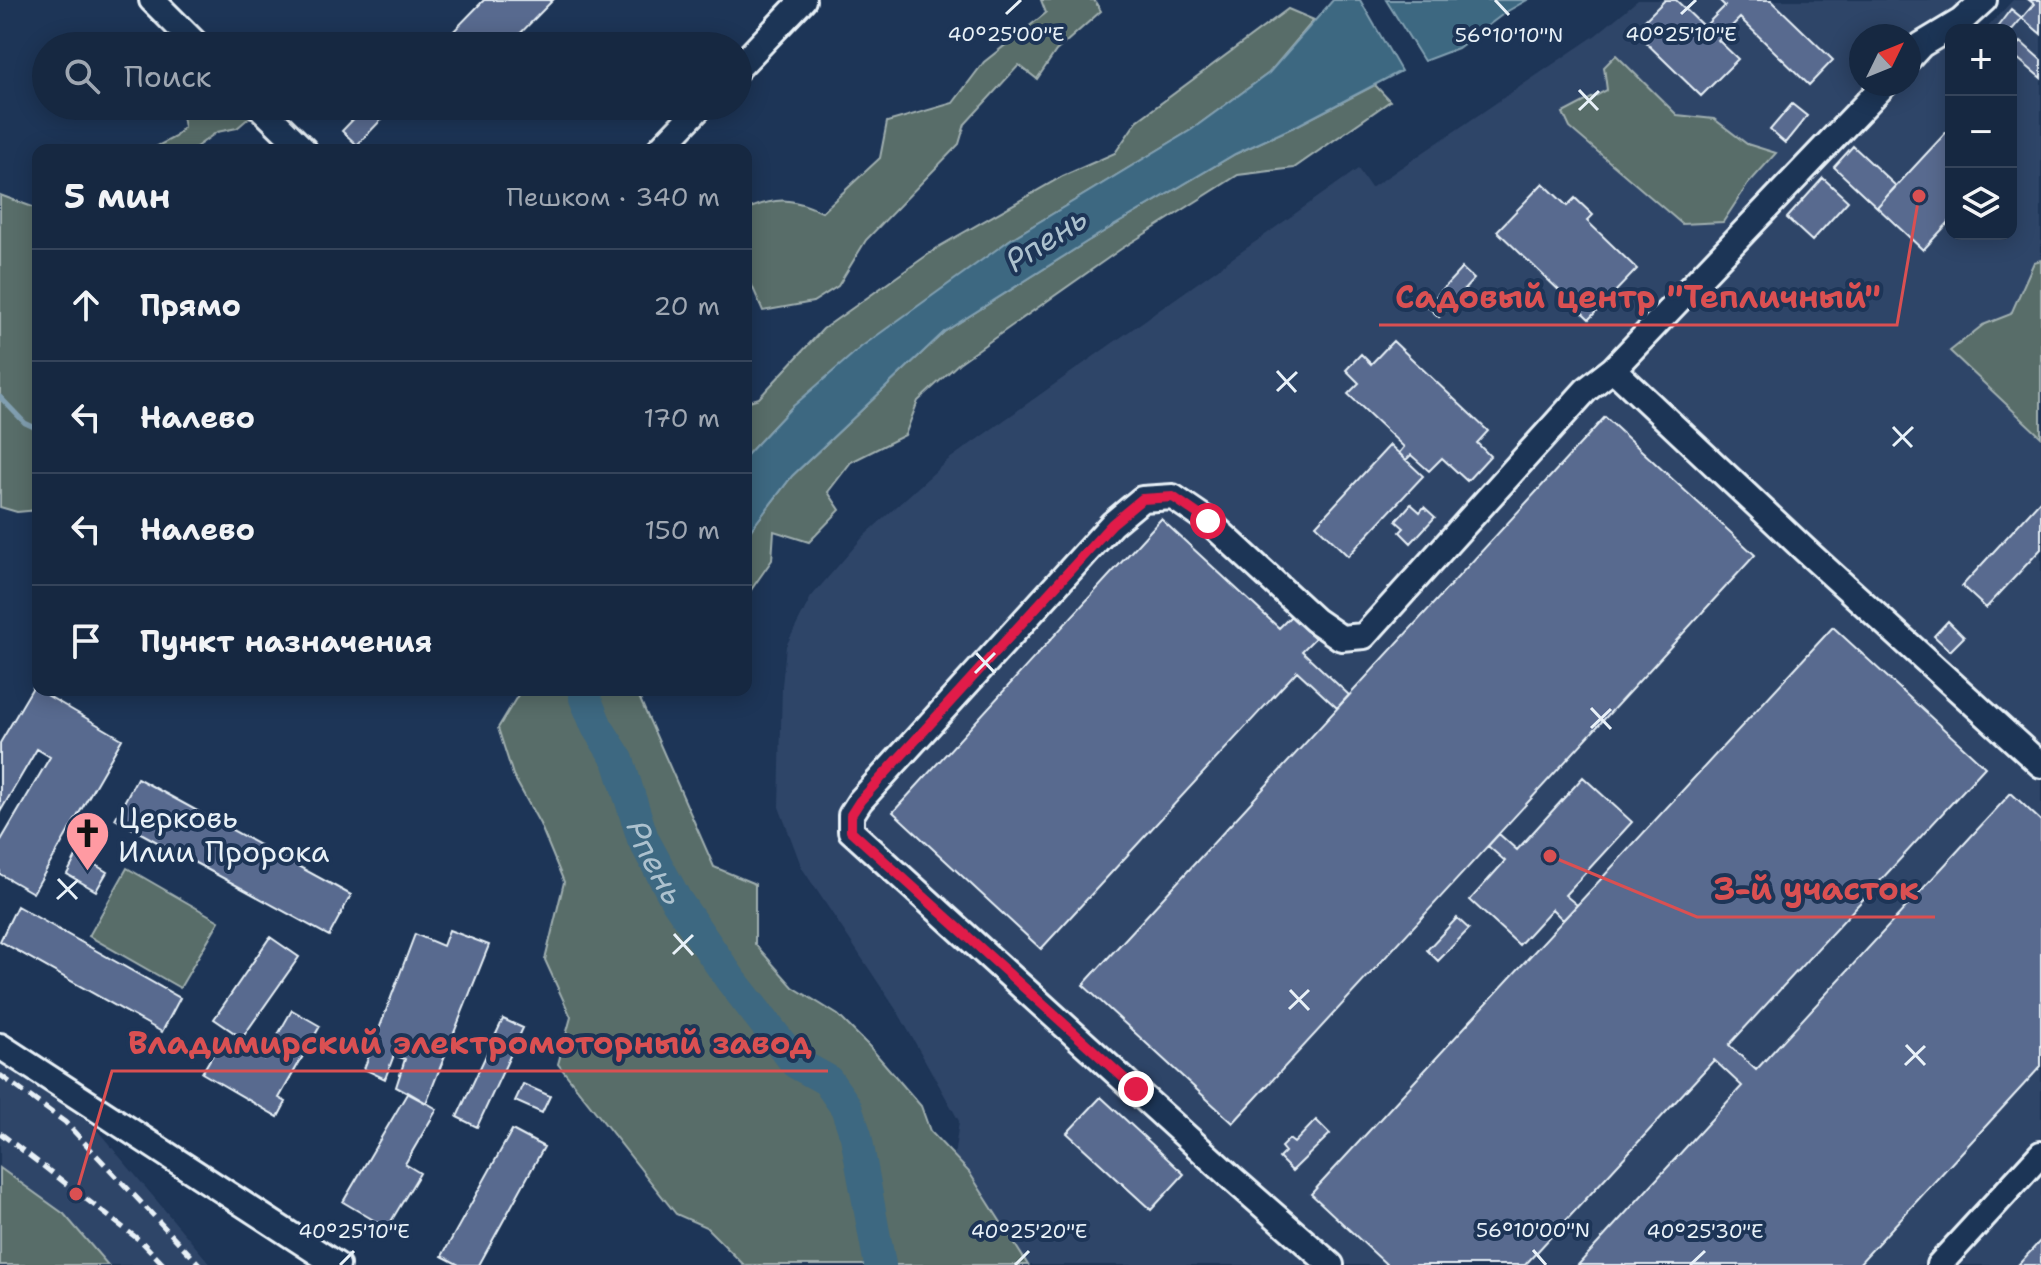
<!DOCTYPE html>
<html lang="ru">
<head>
<meta charset="utf-8">
<style>
	:root { --surface:#162841; --page:#1f3048; --text:#f1f3f6; --muted:#9ea6b1; --line:#35445a }
	body { margin:0; font-family:"Shantell Sans",sans-serif; background:var(--page); color:var(--text) }
	.controls { position:absolute; right:24px; top:24px; display:grid; overflow:hidden; border-radius:16px; box-shadow:0 4px 20px #0003 }
	.controls button { width:72px; height:72px; display:grid; place-items:center; padding:0; border:0; border-bottom:2px solid var(--line); background:var(--surface); color:var(--text); font:40px sans-serif }
	.compass { position:absolute; left:1849px; top:24px; width:72px; height:72px; border-radius:50%; background:var(--surface); box-shadow:0 4px 20px #0003; rotate:47deg }
	.stop { position:absolute; width:24px; height:24px; margin:-18px; border:6px solid #e11d48; border-radius:50%; background:#fff }
	.stop.end { background:#e11d48; border-color:#fff; box-shadow:0 2px 8px #0008 }
	.list { margin:0; padding:0; list-style:none }
	h2 { display:flex; justify-content:space-between; align-items:center; height:104px; margin:0; padding:0 32px; font-size:34px }
	h2 small { font-size:26px; font-weight:400; color:var(--muted) }
	.list li { display:grid; grid-template-columns:52px 1fr auto; gap:24px; align-items:center; box-sizing:border-box; height:112px; padding:0 32px; border-top:2px solid var(--line) }
	.list b { display:block; font-size:30px; white-space:nowrap }
	.list em { font-size:26px; font-style:normal; color:var(--muted) }
	.icon { flex:none; width:44px; height:44px; fill:none; stroke:currentColor; stroke-width:2; stroke-linecap:round; stroke-linejoin:round }
	.map { position:relative; flex:none; width:2041px; height:1265px; overflow:hidden }
	.search { position:absolute; background:var(--surface); box-shadow:0 4px 20px #0003; left:32px; top:32px; width:720px; height:88px; display:flex; align-items:center; gap:20px; box-sizing:border-box; padding:0 28px; border-radius:44px; color:var(--muted); font-size:30px }
	.panel { position:absolute; background:var(--surface); box-shadow:0 4px 20px #0003; left:32px; top:144px; width:720px; height:552px; border-radius:16px }
	.map>svg:first-child { display:block }
	.built { fill:#2f4568; fill-rule:evenodd }
	.green { fill:#586d69; stroke:#a0afb0; stroke-width:2 }
	.water { fill:#3c6881; stroke:#819fb1; stroke-width:2 }
	.lines { fill:none; stroke-linecap:round; stroke-linejoin:round }
	.stream { stroke:#819fb1; stroke-width:5 }
	.river { stroke:#3c6881; stroke-width:32 }
	.building { fill:#586b8f; stroke:#e8f1f8; stroke-width:2 }
	.minor-casing { stroke:#e8f1f8; stroke-width:30 }
	.minor { stroke:#1d3557; stroke-width:24 }
	.rail { stroke:#e8f1f8; stroke-width:5; stroke-dasharray:12 6; stroke-linecap:butt }
	.route { stroke:#e11d48; stroke-width:10 }
	.ticks { fill:none; stroke:#e8f1f8; stroke-width:3 }
	.labels { text-anchor:middle; dominant-baseline:central; stroke-width:8; stroke-linejoin:round; paint-order:stroke }
	.poi-label { font-size:30px; fill:#e8f1f8; stroke:#1d3557; text-anchor:start }
	.water-label { font-size:32px; font-style:italic; fill:#acc1ce; stroke:#1d3557 }
	.ticks-label { font-size:20px; text-anchor:middle; fill:#e8f1f8; stroke:#1d3557; stroke-width:8; stroke-linejoin:round; paint-order:stroke }
	.leader { fill:none; stroke:#da5052; stroke-width:3 }
	.callout-dot { fill:#da5052; stroke:#1d3557; stroke-width:3 }
	.callout-label { font-size:32px; text-anchor:middle; font-weight:bold; fill:#da5052; stroke:#1d3557; stroke-width:8; stroke-linejoin:round; paint-order:stroke }
</style>
</head>
<body>
<div class="map">
<svg width="2041" height="1265" viewBox="0 0 2041 1265">
	<rect width="100%" height="100%" fill="#1d3557"/>
	<filter id="ink" filterUnits="userSpaceOnUse"><feTurbulence type="fractalNoise" baseFrequency=".0125" numOctaves="2"/><feDisplacementMap in="SourceGraphic" scale="16" xChannelSelector="R" yChannelSelector="G"/><feConvolveMatrix kernelMatrix="1 2 1 2 8 2 1 2 1" color-interpolation-filters="sRGB"/></filter>
	<g filter="url(#ink)">
		<path class="built" d="M1638,0H1964L1944,17L1954,30H1951V234H2011V30H1985L2013,0H2041V1265H947L942,1245L959,1121L899,1014L802,868L779,807L782,686L786,646L811,597L864,536L948,460L1358,169L1371,188L1596,35ZM1861,36H1909V84H1861Z
			M0,1063L92,1124L211,1265H0Z"/>
		<path class="green" d="M1041,0H1094L1101,11L1056,51L1037,79L1019,65L965,124L959,144L866,240L838,286L813,302L763,311L746,272V210C777,196 792,198 822,212L880,158L887,122L953,103L984,62L1046,13Z
			M1288,9L1314,20L1269,73L1191,130L1011,239L791,408L746,456V402L759,398L823,329L940,246L1063,176L1115,153L1137,121Z
			M1616,55L1677,115L1714,119L1747,144L1776,153L1748,184L1723,222L1682,224L1570,128L1563,113L1607,90L1604,67Z
			M1375,85L1390,101L1294,168L1238,175L1121,249L959,363L918,401L905,435L851,462L828,492L840,510L809,542L774,531L772,560L746,597V536L792,476L944,332L1088,241L1235,154L1298,125Z
			M180,106H240L250,117L237,128L217,132L192,150H150L175,137L184,127Z
			M0,195L38,209V510L17,512L0,507Z
			M2041,260V437L1950,351L1983,325L2011,314L2034,262Z
			M521,690H636L714,867L755,884V944L793,987L838,1015L869,1046L921,1106L930,1131L969,1172L1028,1265H744L706,1227L676,1214L558,1064L571,1017L545,960L564,882L540,824L513,775L498,728Z
			M127,868L219,921L180,988L89,936Z
			M0,1168L64,1214L108,1265H0Z"/>
		<path class="water" d="M1333,0H1360L1401,71L1298,125L1235,154L1088,241L944,332L792,476L746,536V456L791,408L861,347L1011,239L1191,130L1269,73Z
			M1386,0H1527L1506,12L1458,48L1424,61Z"/>
		<g class="lines">
			<path class="stream" d="M0,397L25,423L38,429"/>
			<path class="river" id="s1" d="M586,690L585,698L597,727L618,760L643,839L676,900L731,980L796,1063L827,1080L846,1107L856,1136L880,1265"/>
		</g>
		<path class="building" d="M484,0H553L508,46H444L441,44Z
			M1665,0H1676L1704,27L1725,6L1719,0H1771L1833,60L1809,85L1740,18L1718,40L1738,59L1701,96L1634,31Z
			M2029,0H2041V34L2022,18L2034,4Z
			M2011,9L2022,18L2011,31L1995,30Z
			M2021,42L2041,60V78L2011,53Z
			M1792,104L1807,116L1785,143L1770,130Z
			M366,106H369L382,119L357,145L342,131Z
			M1951,127V220L1923,250L1877,207Z
			M1853,146L1896,186L1877,207L1834,167Z
			M1823,178L1848,201L1812,241L1787,218Z
			M1543,183L1567,206L1575,198L1593,215L1587,221L1637,269L1589,319L1497,231Z
			M1462,268L1474,279L1439,317L1427,306Z
			M1393,341L1488,431L1477,443L1490,456L1467,481L1442,458L1429,471L1411,455L1406,460L1399,453L1404,447L1348,394L1359,383L1346,370L1361,354L1371,364Z
			M1605,417L1755,555L1233,1123L1083,985Z
			M1390,445L1423,476L1348,556L1316,525Z
			M2041,500V549L1986,608L1962,586Z
			M1411,504L1420,512L1424,507L1435,517L1411,543L1400,532L1404,528L1396,521Z
			M1161,519L1279,628L1291,616L1315,638L1302,651L1349,695L1337,708L1297,671L1041,949L893,812Z
			M1948,621L1964,637L1950,651L1934,636Z
			M1833,627L1985,767L1729,1045L1756,1070L2011,793L2041,821V1066L1858,1265H1578L1742,1086L1714,1060L1525,1265H1387L1311,1194Z
			M33,687L122,739L33,893L0,874V842L50,757L37,749L0,812V743Z
			M1583,777L1632,822L1565,895L1577,905L1563,920L1552,909L1519,945L1470,900L1505,861L1488,846L1499,834L1517,850Z
			M137,778L351,895L329,936L115,819Z
			M87,853L97,859L94,864L107,872L96,891L67,874L77,855L84,859Z
			M17,906L180,998L162,1032L0,941Z
			M1457,918L1469,929L1438,961L1427,950Z
			M449,930L489,945L426,1103L396,1087L405,1059L394,1055L385,1079L364,1069L415,934L443,946Z
			M270,937L299,957L242,1038L214,1019Z
			M292,1010L320,1026L279,1098L286,1102L278,1117L202,1073L224,1036L264,1059Z
			M503,1019L523,1028L477,1127L457,1117Z
			M523,1084L550,1096L542,1113L515,1101Z
			M408,1092L437,1109L405,1164L420,1173L387,1228L343,1202Z
			M1101,1097L1184,1174L1151,1210L1067,1133Z
			M1316,1120L1330,1134L1292,1171L1279,1158L1285,1152L1281,1147L1289,1139L1294,1143Z
			M512,1130L544,1147L479,1265H459L442,1256Z
			M2041,1240V1265H2018Z"/>
		<g class="lines">
			<defs>
				<path id="minor" d="M152,0L198,46
					M1909,58L1921,45L1961,21L1984,0
					M738,68L803,0
					M259,106L304,150
					M659,150L701,106
					M1613,369L1805,550L2041,765
					M0,1046L337,1265
					M1331,1265L1234,1180L851,831V815L860,801L1112,524L1142,499L1173,497L1208,521L1315,620L1341,638L1364,636L1586,390L1613,369L1885,84
					M1939,1265L2041,1154"/>
			</defs>
			<use href="#minor" class="minor-casing"/>
			<use href="#minor" class="minor"/>
			<path class="rail" d="M0,1075L65,1122L200,1265
				M0,1133L142,1242L164,1265"/>
		</g>
	</g>
	<g class="lines" filter="url(#ink)">
		<path class="route" d="M1136,1089L851,831V815L860,801L1112,524L1142,499L1173,497L1208,521"/>
	</g>
	<path class="ticks" d="M1495,0L1509,15M1006,14L1021,0M1681,14L1696,0M1579,90L1598,110M1579,110L1599,91M1277,371L1296,392M1277,391L1297,372M1893,427L1912,447M1893,446L1913,427M976,653L995,673M975,673L995,653M1591,708L1611,729M1591,728L1611,709M58,879L77,899M57,899L78,880M674,934L693,955M673,954L693,935M1290,990L1309,1010M1289,1009L1309,990M1906,1045L1925,1065M1905,1065L1925,1046M1533,1250L1546,1265M340,1265L354,1251M1015,1265L1029,1251M1690,1265L1705,1251"/>
	<defs>
		<symbol id="church-pin" viewBox="-11 -11 22 30"><path d="M0 17L-7.5 6A9.5 9.5 0 1 1 7.5 6Z" fill="#ff9aa2" stroke="#1d3557"/><path d="M-1.2-6h2.4v3.5h3.3v2.4h-3.3V6h-2.4V-.1h-3.3v-2.4h3.3Z" fill="#111"/></symbol>
	</defs>
	<g fill-rule="evenodd">
		<use href="#church-pin" x="62" y="808" width="51" height="69"/>
	</g>
	<g class="labels">
		<g class="poi-label">
			<text x="118" y="817">Церковь<tspan x="118" dy="34">Илии Пророка</tspan></text>
		</g>
		<g class="water-label">
			<text transform="translate(1046 239) rotate(-33)">Рпень</text>
			<text stroke="none"><textPath href="#s1" startOffset="188">Рпень</textPath></text>
		</g>
	</g>
	<g class="ticks-label">
		<text x="1681" y="41">40°25'10"E</text>
		<text x="1006" y="41">40°25'00"E</text>
		<text x="1509" y="42">56°10'10"N</text>
		<text x="1533" y="1237">56°10'00"N</text>
		<text x="354" y="1238">40°25'10"E</text>
		<text x="1029" y="1238">40°25'20"E</text>
		<text x="1705" y="1238">40°25'30"E</text>
	</g>
	<path class="leader" d="M1919 196L1897 325H1379M1550 856L1697 917H1935M76 1194L112 1071H828"/>
	<g class="callout-dot">
		<circle cx="1919" cy="196" r="8"/>
		<circle cx="1550" cy="856" r="8"/>
		<circle cx="76" cy="1194" r="8"/>
	</g>
	<g class="callout-label">
		<text x="1638" y="308">Садовый центр "Тепличный"</text>
		<text x="1816" y="900">3-й участок</text>
		<text x="470" y="1054">Владимирский электромоторный завод</text>
	</g>
</svg>
<div class="controls">
<button>+</button>
<button>−</button>
<button><svg class="icon" aria-label="layers" viewBox="0 0 24 24"><path d="M12 4l9 5-9 5-9-5zM3 14l9 5 9-5"/></svg></button>
</div>
<svg class="compass" viewBox="-18 -18 36 36"><path d="M0-13l5 13h-10z" fill="#e53935"/><path d="M0 13l5-13h-10z" fill="#9ea6b1"/></svg>
<div class="stop" style="left:1208px;top:521px"></div>
<div class="stop end" style="left:1136px;top:1089px"></div>
<div class="search"><svg class="icon" aria-label="search" viewBox="0 0 24 24"><circle cx="10" cy="10" r="6"/><path d="M15 15l6 6"/></svg>Поиск</div>
<section class="panel">
<h2>5 мин<small>Пешком · 340 m</small></h2>
<ul class="list">
<li><svg class="icon" aria-label="ahead" viewBox="0 0 24 24"><path d="M12 20V5M6 11l6-6 6 6"/></svg><div><b>Прямо</b></div><em>20 m</em></li>
<li><svg class="icon" aria-label="left" viewBox="0 0 24 24"><path d="M17 20v-9H6M10 6l-5 5 5 5"/></svg><div><b>Налево</b></div><em>170 m</em></li>
<li><svg class="icon" aria-label="left" viewBox="0 0 24 24"><path d="M17 20v-9H6M10 6l-5 5 5 5"/></svg><div><b>Налево</b></div><em>150 m</em></li>
<li><svg class="icon" aria-label="arrive" viewBox="0 0 24 24"><path d="M6 21V4h12l-3 4 3 4H6"/></svg><div><b>Пункт назначения</b></div></li>
</ul>
</section>
</div>
</body>
</html>
